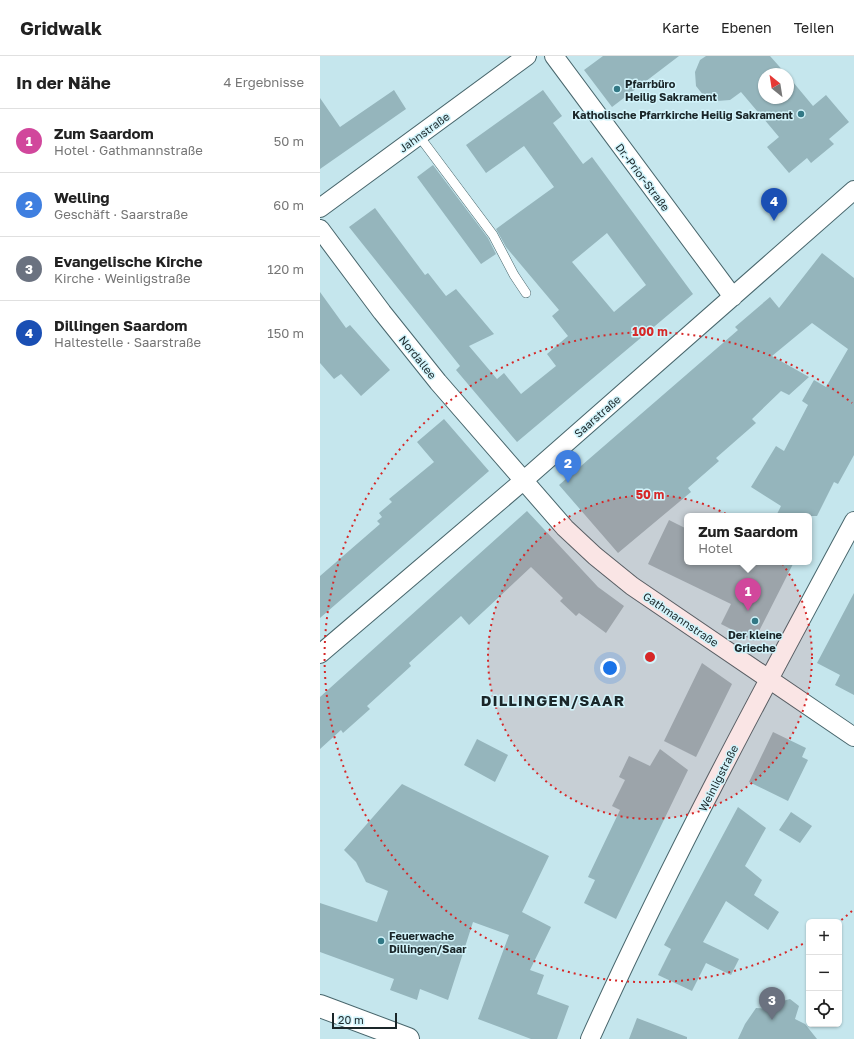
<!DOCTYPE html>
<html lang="de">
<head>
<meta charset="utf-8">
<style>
	:root { --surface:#fff; --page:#f6f6f6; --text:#222; --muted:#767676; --line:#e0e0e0; --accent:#ea580c }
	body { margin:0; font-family:"Golos Text",sans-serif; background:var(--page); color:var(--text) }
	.controls { position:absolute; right:12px; bottom:12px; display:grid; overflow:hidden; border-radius:6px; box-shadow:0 1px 3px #0004 }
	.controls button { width:36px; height:36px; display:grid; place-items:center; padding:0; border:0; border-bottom:1px solid var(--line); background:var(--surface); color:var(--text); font:20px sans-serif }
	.compass { position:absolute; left:438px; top:12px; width:36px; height:36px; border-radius:50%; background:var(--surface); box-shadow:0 1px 3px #0004; rotate:330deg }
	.scale { position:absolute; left:12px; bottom:10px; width:65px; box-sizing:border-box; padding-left:4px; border:2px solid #1a2629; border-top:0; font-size:11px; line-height:14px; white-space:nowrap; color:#1a2629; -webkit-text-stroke:3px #d2f4fb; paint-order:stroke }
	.you { position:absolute; left:290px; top:612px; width:14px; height:14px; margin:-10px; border:3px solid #fff; border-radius:50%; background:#1a73e8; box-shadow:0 0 0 6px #1a73e833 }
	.badge { display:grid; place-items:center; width:26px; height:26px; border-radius:50%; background:var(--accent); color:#fff; font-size:13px; font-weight:700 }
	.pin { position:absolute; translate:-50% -33px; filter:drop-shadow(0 1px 2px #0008) }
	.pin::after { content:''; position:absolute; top:21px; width:14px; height:12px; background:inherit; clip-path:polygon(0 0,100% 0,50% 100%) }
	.popup { position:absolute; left:364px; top:457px; width:128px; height:52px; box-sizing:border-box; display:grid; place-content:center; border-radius:6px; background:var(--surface); filter:drop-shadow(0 1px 3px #0005); font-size:13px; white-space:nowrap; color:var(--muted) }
	.popup b { font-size:15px; color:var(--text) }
	.popup::after { content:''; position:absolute; left:50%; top:100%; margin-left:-8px; border:8px solid transparent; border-top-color:var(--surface) }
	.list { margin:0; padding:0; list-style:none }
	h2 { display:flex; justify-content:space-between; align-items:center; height:52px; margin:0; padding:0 16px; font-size:17px }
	h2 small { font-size:13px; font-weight:400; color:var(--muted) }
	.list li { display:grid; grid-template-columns:26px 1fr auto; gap:12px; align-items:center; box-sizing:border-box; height:64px; padding:0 16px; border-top:1px solid var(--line) }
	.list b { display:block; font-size:15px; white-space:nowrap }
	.list p { margin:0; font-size:13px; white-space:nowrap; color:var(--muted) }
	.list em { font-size:13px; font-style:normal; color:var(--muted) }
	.icon { flex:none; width:22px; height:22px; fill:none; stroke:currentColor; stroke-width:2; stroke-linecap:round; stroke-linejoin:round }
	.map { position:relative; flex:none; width:534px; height:983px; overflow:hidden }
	header { display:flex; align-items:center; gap:24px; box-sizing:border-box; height:56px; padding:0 20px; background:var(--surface); border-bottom:1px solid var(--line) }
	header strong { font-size:19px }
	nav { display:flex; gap:22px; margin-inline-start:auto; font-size:14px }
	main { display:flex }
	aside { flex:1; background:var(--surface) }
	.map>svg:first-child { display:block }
	.building { fill:#95b5bc; fill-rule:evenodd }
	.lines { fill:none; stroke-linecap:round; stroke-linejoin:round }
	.lane-casing { stroke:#48666c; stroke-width:10 }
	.street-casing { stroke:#48666c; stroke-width:20 }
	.secondary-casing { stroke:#48666c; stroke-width:24 }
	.lane { stroke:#fff; stroke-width:9 }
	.street { stroke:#fff; stroke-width:18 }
	.secondary { stroke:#fff; stroke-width:22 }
	.ring { fill:none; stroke:#d62828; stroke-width:2; stroke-dasharray:2 4 }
	.poi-dot { fill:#327885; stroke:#d2f4fb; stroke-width:1.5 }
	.labels { text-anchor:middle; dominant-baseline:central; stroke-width:3; stroke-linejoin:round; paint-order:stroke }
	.poi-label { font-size:11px; font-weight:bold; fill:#1a2629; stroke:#d2f4fb; text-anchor:start }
	.street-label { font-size:11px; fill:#1a2629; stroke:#d2f4fb }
	.district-label { font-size:15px; font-weight:bold; letter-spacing:1px; fill:#1a2629; stroke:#d2f4fb }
	.centre { fill:#d62828; stroke:#d2f4fb; stroke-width:2 }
	.ring-label { font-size:12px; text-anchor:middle; font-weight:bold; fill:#d62828; stroke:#d2f4fb; stroke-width:3; stroke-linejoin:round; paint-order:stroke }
</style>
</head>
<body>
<header>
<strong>Gridwalk</strong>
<nav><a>Karte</a><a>Ebenen</a><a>Teilen</a></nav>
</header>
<main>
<aside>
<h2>In der Nähe<small>4 Ergebnisse</small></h2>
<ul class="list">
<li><span class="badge" style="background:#d1479c">1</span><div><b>Zum Saardom</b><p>Hotel · Gathmannstraße</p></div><em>50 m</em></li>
<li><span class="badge" style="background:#3f7fe0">2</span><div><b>Welling</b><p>Geschäft · Saarstraße</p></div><em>60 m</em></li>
<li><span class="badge" style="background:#6b7280">3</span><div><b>Evangelische Kirche</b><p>Kirche · Weinligstraße</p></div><em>120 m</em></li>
<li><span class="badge" style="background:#1a4fb4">4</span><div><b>Dillingen Saardom</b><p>Haltestelle · Saarstraße</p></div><em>150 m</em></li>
</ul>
</aside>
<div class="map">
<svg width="534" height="983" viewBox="0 0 534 983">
	<rect width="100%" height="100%" fill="#c5e6ed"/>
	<path class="building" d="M283,0H359L292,51L264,14Z
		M386,0H450L466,18H444V42H468V20L493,50L506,39L529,66L509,83L514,88L491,107L487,102L469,117L447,91L459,81L421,36L410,44L397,45L384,40L376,30L375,16L380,4Z
		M74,34L86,53L0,113V42L20,71Z
		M223,34L242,60L233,67L263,108L272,101L373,238L197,386L136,314L140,310L29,171L55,152L105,219L108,217L126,240L136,233L174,278L149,290L177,323L184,317L201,338L236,310L227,298L248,280L232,260L239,254L186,191L176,173L234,131L204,90L166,117L146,89ZM287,177L326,229L294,256L252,206Z
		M113,109L168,182L176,198L161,208L97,121Z
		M502,197L534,222V399L518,428L514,426L497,460H456L461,450L431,431L456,390L464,395L488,349L482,345L494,324L506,331L528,293L492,267L452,300L489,321L469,339L461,335L432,363L436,367L396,402L399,405L368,432L371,436L298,497L239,429L418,274L415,271L450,241L459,252Z
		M0,236L26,272L30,269L70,314L41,340L21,318L14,323L0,307Z
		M124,363L169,415L0,562V520L60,468L57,465L62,461L59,457L72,446L69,443L114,406L97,386Z
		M207,455L278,531L304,550L286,577L259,557L256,560L240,545L243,542L211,511L149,569L141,560L89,607L91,610L47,650L50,653L23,677L21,674L0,693V641Z
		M349,464L367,473V506H474L434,585L401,568L411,548L328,508Z
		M534,537V639L515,629L520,619L497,607Z
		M382,607L412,628L376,701L344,685Z
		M453,676L486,692L482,701L488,704L468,745L429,726Z
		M157,683L188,699L175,726L144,709Z
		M340,693L368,714L296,863L264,847L275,824L268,821L300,754L292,750L305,724L299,721L309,700L330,710Z
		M82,728L229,800L202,856L231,871L210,914L224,919L217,938L249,950L237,983H211L158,963L189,879L153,866L128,944L100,933L97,944L70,934L74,923L0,896V847L57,866L68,835L46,826L36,806L24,794Z
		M418,751L446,772L425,810L442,824L434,839L459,856L448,874L406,845L383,886L419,903L411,919L386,907L372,935L338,919L351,893L344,889Z
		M471,756L492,770L480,787L459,774Z
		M470,943L479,950L475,963L485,968L497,983H418L425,968L436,952L452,953L455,947Z
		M317,962L367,981V983H309Z"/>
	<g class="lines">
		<defs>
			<path id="lane" d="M99,80L173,179L194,219L206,237"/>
			<path id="street" d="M234,0L413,241
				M0,152L207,0
				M0,173L62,256L118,326L245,472L275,500L312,530L534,681
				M0,598L203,425L534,134
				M270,983C350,806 442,635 534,465"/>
			<path id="secondary" d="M0,950L88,983"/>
		</defs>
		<use href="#lane" class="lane-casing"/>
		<use href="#street" class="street-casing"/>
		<use href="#secondary" class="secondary-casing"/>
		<use href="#lane" class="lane"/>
		<use href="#street" class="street"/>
		<use href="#secondary" class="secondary"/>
	</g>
	<circle cx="330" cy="601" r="162" fill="#d62828" fill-opacity=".12"/>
	<g class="ring">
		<circle cx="330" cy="601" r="162"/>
		<path d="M532 855A325 325 0 0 1 519 866M488 885A325 325 0 1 1 532 347"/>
	</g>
	<g class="poi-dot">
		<circle cx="297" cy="33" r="4"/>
		<circle cx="481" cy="58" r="4"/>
		<circle cx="435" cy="565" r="4"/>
		<circle cx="61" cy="885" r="4"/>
	</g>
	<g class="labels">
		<g class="poi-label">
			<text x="305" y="27">Pfarrbüro<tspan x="305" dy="13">Heilig Sakrament</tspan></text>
			<text x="473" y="58" text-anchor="end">Katholische Pfarrkirche Heilig Sakrament</text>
			<text x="435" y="578" text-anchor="middle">Der kleine<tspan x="435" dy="13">Grieche</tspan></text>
			<text x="69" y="879">Feuerwache<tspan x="69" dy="13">Dillingen/Saar</tspan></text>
		</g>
		<g class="street-label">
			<text transform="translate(104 76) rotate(-36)">Jahnstraße</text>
			<text transform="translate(323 121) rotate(53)">Dr.-Prior-Straße</text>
			<text transform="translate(98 301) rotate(51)">Nordallee</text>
			<text transform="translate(277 360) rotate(-41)">Saarstraße</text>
			<text transform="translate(361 563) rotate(34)">Gathmannstraße</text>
			<text transform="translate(398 722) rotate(-63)">Weinligstraße</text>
		</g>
		<g class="district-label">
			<text x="233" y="644">DILLINGEN/SAAR</text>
		</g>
	</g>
	<circle cx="330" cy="601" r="6" class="centre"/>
	<g class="ring-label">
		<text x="330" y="280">100 m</text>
		<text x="330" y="443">50 m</text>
	</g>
</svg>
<div class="controls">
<button>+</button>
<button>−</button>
<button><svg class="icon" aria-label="locate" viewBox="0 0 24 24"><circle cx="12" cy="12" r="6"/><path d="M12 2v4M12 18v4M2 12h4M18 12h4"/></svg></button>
</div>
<svg class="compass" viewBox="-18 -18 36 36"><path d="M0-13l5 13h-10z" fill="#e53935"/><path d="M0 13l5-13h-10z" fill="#767676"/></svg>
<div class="scale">20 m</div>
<div class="you"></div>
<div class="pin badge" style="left:428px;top:555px;background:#d1479c">1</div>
<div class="popup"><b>Zum Saardom</b>Hotel</div>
<div class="pin badge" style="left:248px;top:427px;background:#3f7fe0">2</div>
<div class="pin badge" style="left:452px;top:964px;background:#6b7280">3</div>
<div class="pin badge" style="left:454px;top:165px;background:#1a4fb4">4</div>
</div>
</main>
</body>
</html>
